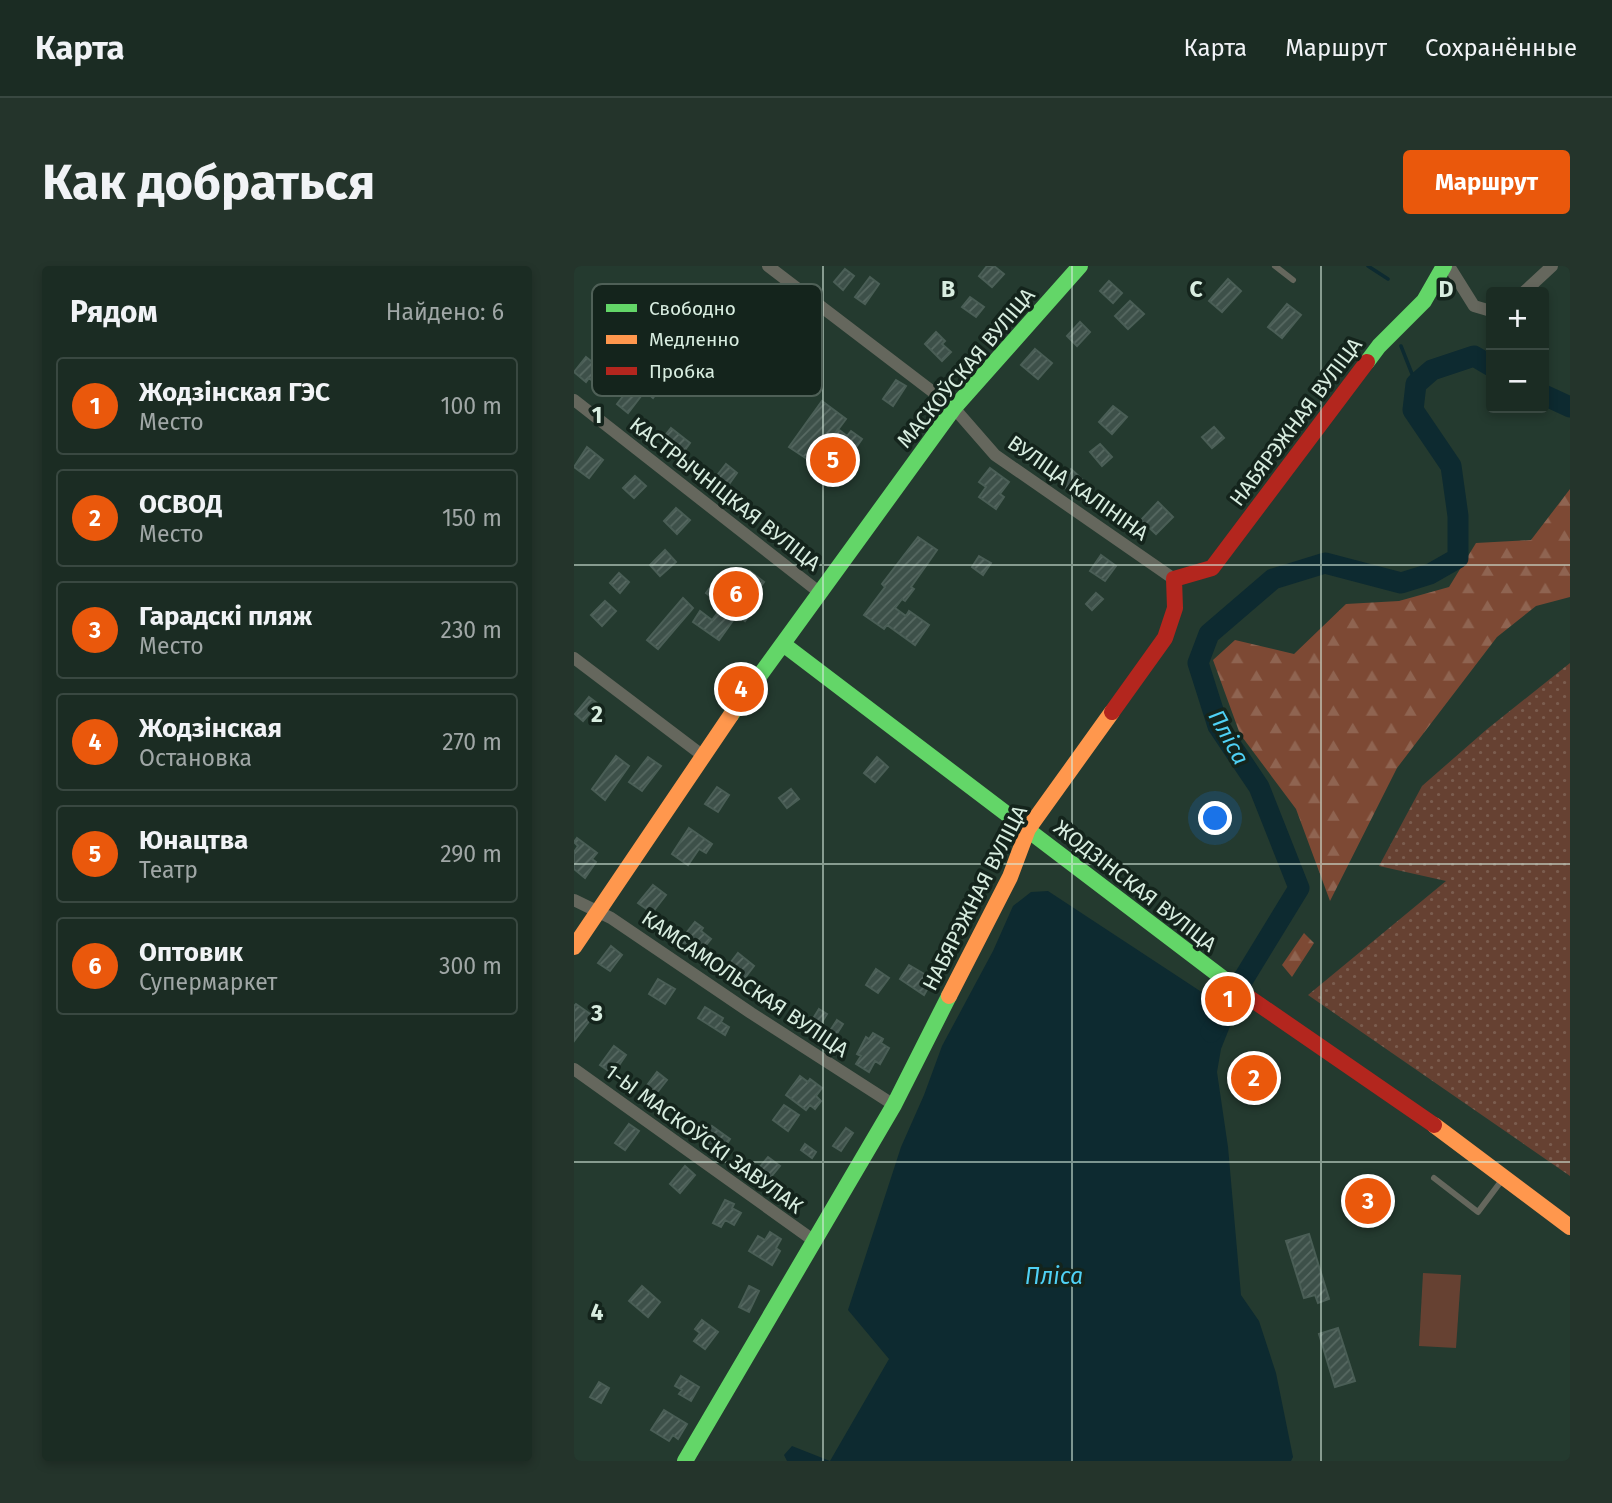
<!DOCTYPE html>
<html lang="ru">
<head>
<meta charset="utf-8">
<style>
	:root { --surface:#1b2c23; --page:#24342b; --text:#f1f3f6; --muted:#a0a7a6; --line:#394841; --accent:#ea580c }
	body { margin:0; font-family:"Fira Sans",sans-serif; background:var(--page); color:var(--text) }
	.controls { position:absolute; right:21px; top:21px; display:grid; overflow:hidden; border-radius:7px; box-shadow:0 4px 10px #0003 }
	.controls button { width:63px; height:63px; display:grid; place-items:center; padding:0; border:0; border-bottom:2px solid var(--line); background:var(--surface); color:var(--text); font:35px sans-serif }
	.you { position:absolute; left:642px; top:553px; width:24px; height:24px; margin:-18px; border:5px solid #fff; border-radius:50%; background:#1a73e8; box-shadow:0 0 0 10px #1a73e833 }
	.badge { display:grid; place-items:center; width:46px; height:46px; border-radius:50%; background:var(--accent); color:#fff; font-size:23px; font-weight:700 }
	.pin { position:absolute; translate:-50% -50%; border:4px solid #fff; box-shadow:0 2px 7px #0006 }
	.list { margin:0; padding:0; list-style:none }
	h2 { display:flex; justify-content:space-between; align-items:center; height:91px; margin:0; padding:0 28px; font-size:30px }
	h2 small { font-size:23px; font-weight:400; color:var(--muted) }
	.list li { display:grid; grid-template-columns:46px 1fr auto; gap:21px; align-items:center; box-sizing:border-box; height:98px; margin:0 14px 14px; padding:0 14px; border:2px solid var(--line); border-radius:7px }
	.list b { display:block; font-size:26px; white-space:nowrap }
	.list p { margin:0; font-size:23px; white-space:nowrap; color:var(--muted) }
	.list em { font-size:23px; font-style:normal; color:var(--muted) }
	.map { position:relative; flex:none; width:996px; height:1195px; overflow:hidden; border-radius:7px }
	header { display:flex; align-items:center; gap:42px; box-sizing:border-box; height:98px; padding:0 35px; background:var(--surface); border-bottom:2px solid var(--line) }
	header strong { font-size:33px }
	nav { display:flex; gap:38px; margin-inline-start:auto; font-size:24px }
	.intro { display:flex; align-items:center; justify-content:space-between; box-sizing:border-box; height:168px; padding:0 42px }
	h1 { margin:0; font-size:49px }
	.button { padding:18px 32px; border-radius:7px; background:var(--accent); color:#fff; font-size:24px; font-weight:700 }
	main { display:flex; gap:42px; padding:0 42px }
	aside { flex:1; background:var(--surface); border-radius:7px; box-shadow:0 4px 10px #0003 }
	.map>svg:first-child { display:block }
	.grass { fill:url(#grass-dots) }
	.forest { fill:url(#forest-firs) }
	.pitch { fill:#664132 }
	.water { fill:#0d2a30 }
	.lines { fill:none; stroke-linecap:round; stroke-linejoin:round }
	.stream { stroke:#0d2a30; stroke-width:3.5 }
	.river { stroke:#0d2a30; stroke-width:21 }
	.building { fill:url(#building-hatch); stroke:#4a5e56; stroke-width:2 }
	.lane { stroke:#65675d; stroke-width:6 }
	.street { stroke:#65675d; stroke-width:12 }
	.fast { stroke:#63d668; stroke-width:16 }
	.slow { stroke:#ff974d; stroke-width:16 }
	.jam { stroke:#b3261e; stroke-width:16 }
	.grid { fill:none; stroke:#d8ede0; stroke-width:2; stroke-opacity:0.55 }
	.labels { text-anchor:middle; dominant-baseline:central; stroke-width:7; stroke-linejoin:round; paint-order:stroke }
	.street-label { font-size:21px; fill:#d8ede0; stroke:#14241c }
	.water-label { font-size:23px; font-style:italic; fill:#4fd1f5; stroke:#14241c }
	.key { fill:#14241c; stroke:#4f6057; stroke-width:2 }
	.key-label { font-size:19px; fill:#d8ede0 }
	.grid-label { font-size:23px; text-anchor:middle; font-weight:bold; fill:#d8ede0; stroke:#14241c; stroke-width:7; stroke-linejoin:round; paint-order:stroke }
</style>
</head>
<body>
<header>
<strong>Карта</strong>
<nav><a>Карта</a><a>Маршрут</a><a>Сохранённые</a></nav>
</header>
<div class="intro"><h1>Как добраться</h1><a class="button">Маршрут</a></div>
<main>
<aside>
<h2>Рядом<small>Найдено: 6</small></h2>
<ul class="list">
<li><span class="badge">1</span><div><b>Жодзінская ГЭС</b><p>Место</p></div><em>100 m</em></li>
<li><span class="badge">2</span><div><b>ОСВОД</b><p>Место</p></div><em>150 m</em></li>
<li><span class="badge">3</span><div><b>Гарадскі пляж</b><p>Место</p></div><em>230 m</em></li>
<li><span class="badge">4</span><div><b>Жодзінская</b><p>Остановка</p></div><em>270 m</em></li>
<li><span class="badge">5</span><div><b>Юнацтва</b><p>Театр</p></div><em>290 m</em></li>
<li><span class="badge">6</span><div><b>Оптовик</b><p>Супермаркет</p></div><em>300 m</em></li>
</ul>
</aside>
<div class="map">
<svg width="996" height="1195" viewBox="0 0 996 1195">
	<defs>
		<pattern id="grass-dots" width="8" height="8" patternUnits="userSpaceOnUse" patternTransform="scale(1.75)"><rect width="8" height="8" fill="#664132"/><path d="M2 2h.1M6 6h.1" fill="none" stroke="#7b5d4f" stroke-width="1.8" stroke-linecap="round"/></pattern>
		<pattern id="forest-firs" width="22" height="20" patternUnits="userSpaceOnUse" patternTransform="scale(1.75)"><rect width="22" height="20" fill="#7d4934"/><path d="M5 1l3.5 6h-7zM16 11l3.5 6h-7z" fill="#8f6451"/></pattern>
		<pattern id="building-hatch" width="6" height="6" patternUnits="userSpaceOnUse" patternTransform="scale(1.75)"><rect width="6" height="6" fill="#3d5049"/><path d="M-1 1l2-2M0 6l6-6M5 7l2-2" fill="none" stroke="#586a63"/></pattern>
	</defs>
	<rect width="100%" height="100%" fill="#243a2f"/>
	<path class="grass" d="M996,397V910L734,729L872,615L805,600L848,520L912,464Z"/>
	<path class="forest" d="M996,223V331L962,340L923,371L823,502L756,635L722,543L666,468L639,394L661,374L720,388L772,338L825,335L875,321L902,277L957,274Z
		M730,667L740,677L718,711L708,699Z"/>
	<path class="pitch" d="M849,1007L887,1009L882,1082L845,1080Z"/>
	<path class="water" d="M474,625L661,748L647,783L643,806L654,881L667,1029L685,1055L702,1107L719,1191L717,1195H213L210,1189L218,1180L256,1195L315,1093L274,1044L327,881L350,829L368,780L419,685L439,640L457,626Z"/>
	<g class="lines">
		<path class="stream" d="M794,0L814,13
			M827,80L842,118"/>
		<path class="river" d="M970,129L996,141
			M637,766L725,622L685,521L644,460L624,397L635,368L699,313L751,297L827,317L856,308L884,292V250L877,200L839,144L842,118L858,104L900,90L917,100"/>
	</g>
	<path class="building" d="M413,0H420L430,8L418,21L405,10Z
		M271,3L280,10L269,24L260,16Z
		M296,11L305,18L291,38L281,31Z
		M654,13L667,25L648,46L635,35Z
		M654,13L667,25L648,46L635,35Z
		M535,15L548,27L539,37L526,25Z
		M396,31L410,41L402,51L388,41Z
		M556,35L570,48L554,63L541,50Z
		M713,38L727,49L708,72L694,61Z
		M506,56L516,66L503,80L493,70Z
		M362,66L371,75L368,78L377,86L368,95L351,78Z
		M461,83L478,97L464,113L447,99Z
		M12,91L37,111L27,122L15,112L12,116L0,106Z
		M67,107L86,122L79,132L71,125L54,147L43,138Z
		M322,114L332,120L319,140L309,133Z
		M248,135L272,153L239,197L215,181Z
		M539,140L553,151L538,168L525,156Z
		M640,161L650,172L638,182L628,171Z
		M97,162L116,177L108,188L89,172Z
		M264,163L273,170L277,165L288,173L261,211L249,203L254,196L245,190Z
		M526,178L538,191L528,200L516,186Z
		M13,181L29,194L15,212L0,201Z
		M152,198L163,207L153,221L141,212Z
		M416,202L435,216L426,228L430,231L422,243L405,231L412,221L405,216Z
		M497,203L508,213L496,226L486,216Z
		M61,210L72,220L60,232L49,222Z
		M584,236L599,251L582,268L567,254Z
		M102,242L116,254L103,268L90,255Z
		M344,271L363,284L337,321L340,323L331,335L328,333L321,342L332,350L335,345L355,359L341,379L313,359L310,363L290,349L311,321L308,318Z
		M91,284L102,296L86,310L76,299Z
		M527,289L542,300L531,315L516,305Z
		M405,290L417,297L409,309L398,301Z
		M176,305L190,316L185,323L171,312Z
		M45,307L55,316L46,327L36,317Z
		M147,307L186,335L171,355L163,349L145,374L119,356L126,345L138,354L149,340L132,327Z
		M522,327L529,333L518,344L512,338Z
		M109,332L119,342L84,383L73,374Z
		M31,335L42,345L28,360L17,349Z
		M15,431L24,438L9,455L1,448Z
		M42,490L55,500L31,534L18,523Z
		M74,491L87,500L68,525L55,516Z
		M303,491L314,501L301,516L290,507Z
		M143,521L155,529L144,546L131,538Z
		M217,523L225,533L213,542L205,532Z
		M115,562L138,578L132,587L125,583L114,599L98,588Z
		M3,572L23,587L18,593L22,596L11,612L0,603V586L4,580L0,576Z
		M79,619L92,629L78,647L64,637Z
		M121,656L129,662L127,665L137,673L128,684L118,676L115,681L106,675Z
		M37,680L48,689L36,705L24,697Z
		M164,687L180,700L170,713L164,708L160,713L150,705Z
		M335,699L359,713L350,729L326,713Z
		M302,703L315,712L304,727L292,719Z
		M84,713L101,723L91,738L75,728Z
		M645,717L671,738L664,748L637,728Z
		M2,738L19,750L0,775V740Z
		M131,741L149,752L147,756L155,761L151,769L124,752Z
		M245,743L253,748L243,764L235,759Z
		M263,754L269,758L260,772L254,768Z
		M299,767L309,773L307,777L315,782L306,798L301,795L295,806L282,798L287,790L283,788L292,771L295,773Z
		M40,780L52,789L39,808L26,799Z
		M83,806L93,814L77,834L68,826Z
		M680,806L687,807L685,819L676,818L677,816L674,815L675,809L678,810Z
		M226,810L234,816L236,813L248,822L242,830L247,835L241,843L236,839L232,844L212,829Z
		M210,839L225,849L214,865L199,854Z
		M55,858L65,865L51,884L41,877Z
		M138,860L156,873L147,887L128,874Z
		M272,862L279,867L267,885L259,880Z
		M231,878L242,886L238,892L227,884Z
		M194,891L206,900L192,917L180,908Z
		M111,900L121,909L106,927L96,918Z
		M151,934L160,938L158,942L167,947L160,959L151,954L147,961L139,957Z
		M196,966L207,973L202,982L206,985L198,999L175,985L184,970L191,974Z
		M735,968L755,1033L744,1037L741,1029L730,1032L712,975Z
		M68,1020L86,1036L74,1051L55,1035Z
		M175,1020L185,1025L175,1046L165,1041Z
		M128,1054L144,1066L131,1083L120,1075L126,1067L121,1063Z
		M764,1062L781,1115L761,1121L745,1068Z
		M107,1110L125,1121L117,1135L105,1128L108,1124L101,1120Z
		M25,1116L35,1122L27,1137L16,1131Z
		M90,1144L113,1158L104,1173L99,1169L95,1175L77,1164Z"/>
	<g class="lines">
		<path class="lane" d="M701,0L719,14
			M860,912L904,946L928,914"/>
		<path class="street" d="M194,0L380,142L421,189L600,313
			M875,0L900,40L917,45
			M950,26L978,0
			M0,134L245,326
			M0,392L128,489
			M0,634L37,652L177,747L320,839
			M0,803L239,974"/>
		<path class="fast" d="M793,96L805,80L850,35L870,0
			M209,378L667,726
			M157,449L380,142L506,0
			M111,1195L320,839L375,730"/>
		<path class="slow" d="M0,681L157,449
			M375,730L436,611L454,563L538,446
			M860,859L996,961"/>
		<path class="jam" d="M538,446L591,372L601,342L600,313L638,302L793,96
			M667,726L860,859"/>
	</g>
	<path class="grid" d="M249,0V1195M498,0V1195M747,0V1195M0,299H996M0,598H996M0,896H996"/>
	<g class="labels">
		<g class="street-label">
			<text transform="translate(392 102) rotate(-50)">МАСКОЎСКАЯ ВУЛІЦА</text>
			<text transform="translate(722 156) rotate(-53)">НАБЯРЭЖНАЯ ВУЛІЦА</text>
			<text transform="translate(504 222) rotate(35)">ВУЛІЦА КАЛІНІНА</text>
			<text transform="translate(151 228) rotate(38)">КАСТРЫЧНІЦКАЯ ВУЛІЦА</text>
			<text transform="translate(561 620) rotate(38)">ЖОДЗІНСКАЯ ВУЛІЦА</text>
			<text transform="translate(401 632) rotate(-63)">НАБЯРЭЖНАЯ ВУЛІЦА</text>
			<text transform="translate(171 718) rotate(34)">КАМСАМОЛЬСКАЯ ВУЛІЦА</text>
			<text transform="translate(130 873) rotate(36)">1-Ы МАСКОЎСКІ ЗАВУЛАК</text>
		</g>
		<g class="water-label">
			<text transform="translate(655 471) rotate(61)">Пліса</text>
			<text x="480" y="1010">Пліса</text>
		</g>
	</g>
	<rect x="18" y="18" width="230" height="112" rx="10" class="key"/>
	<rect x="32" y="38" width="31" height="8" fill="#63d668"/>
	<rect x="32" y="69" width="31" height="9" fill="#ff974d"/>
	<rect x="32" y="101" width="31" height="8" fill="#b3261e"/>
	<g class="key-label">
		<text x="75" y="49">Свободно</text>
		<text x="75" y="80">Медленно</text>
		<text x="75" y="112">Пробка</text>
	</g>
	<g class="grid-label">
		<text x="374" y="31">B</text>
		<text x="622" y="31">C</text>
		<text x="872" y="31">D</text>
		<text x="23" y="157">1</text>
		<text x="23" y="456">2</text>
		<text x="23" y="755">3</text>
		<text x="23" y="1054">4</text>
	</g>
</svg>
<div class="controls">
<button>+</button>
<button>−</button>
</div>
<div class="you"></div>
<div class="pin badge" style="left:654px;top:733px">1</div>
<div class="pin badge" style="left:680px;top:812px">2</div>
<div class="pin badge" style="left:794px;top:935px">3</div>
<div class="pin badge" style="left:167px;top:423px">4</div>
<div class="pin badge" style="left:259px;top:194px">5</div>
<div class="pin badge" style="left:162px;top:328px">6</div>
</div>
</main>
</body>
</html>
